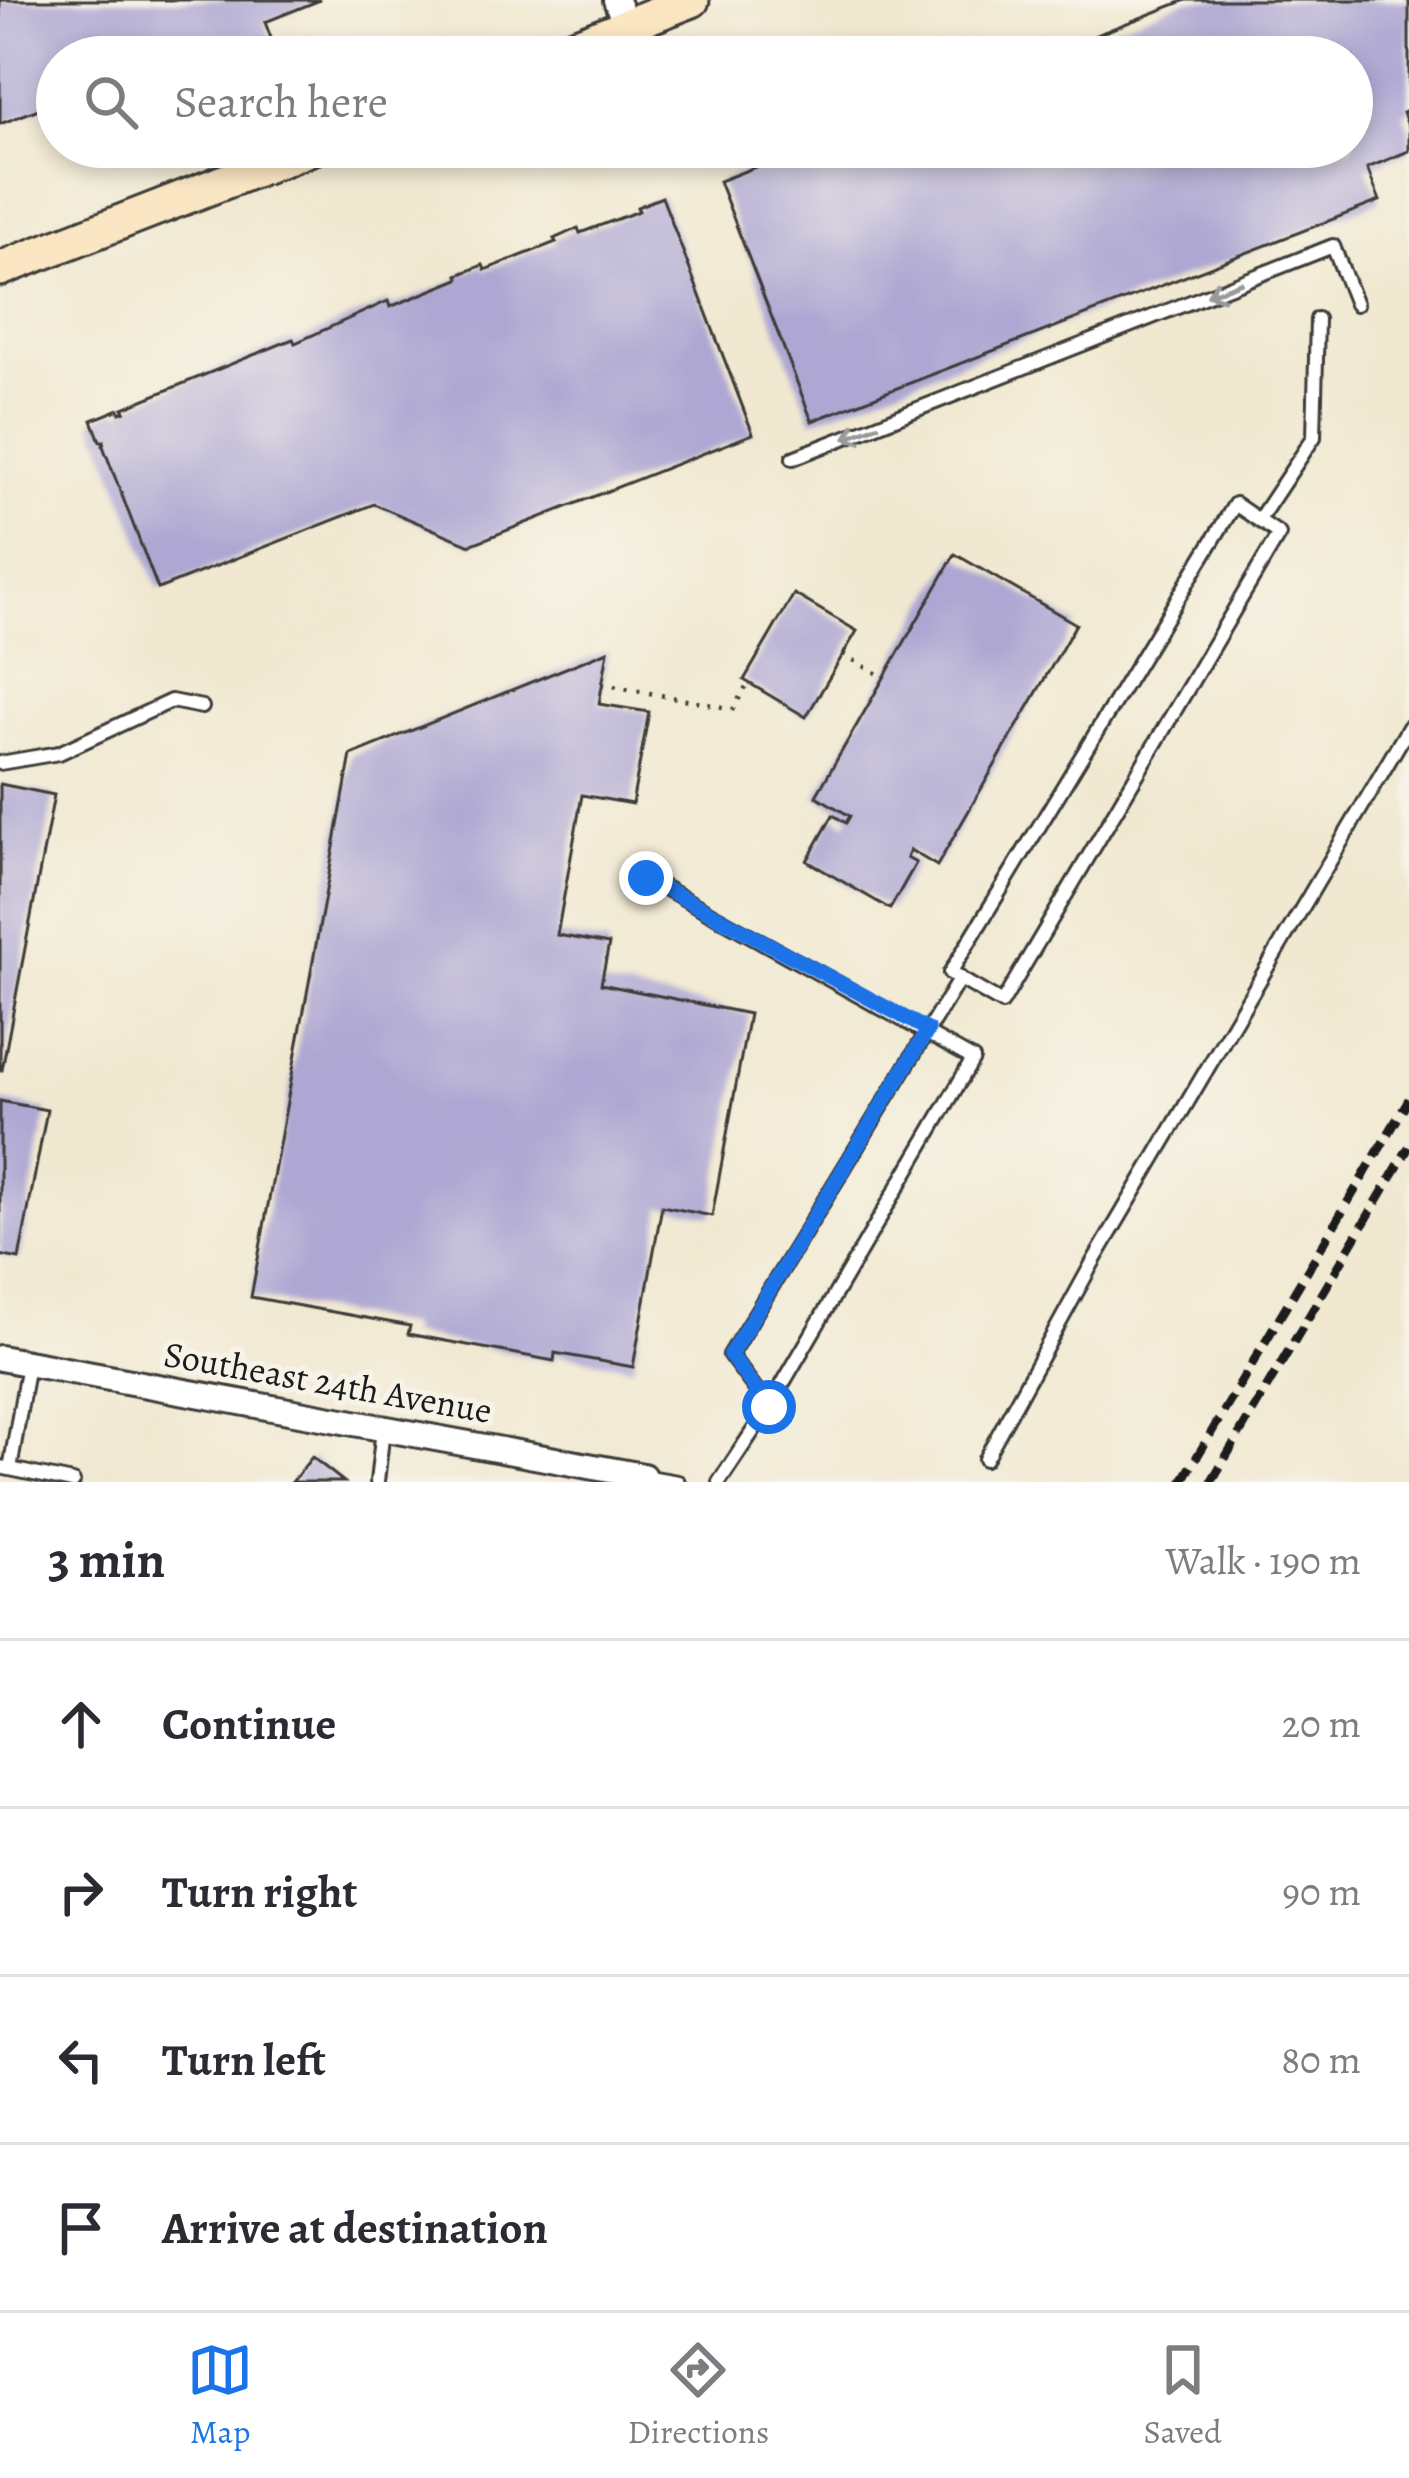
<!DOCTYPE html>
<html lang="en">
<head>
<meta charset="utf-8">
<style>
	:root { --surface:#fff; --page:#f7f7f7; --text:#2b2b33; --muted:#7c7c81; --line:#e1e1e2; --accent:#1a73e8 }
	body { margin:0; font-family:Alegreya,serif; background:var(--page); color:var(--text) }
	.stop { position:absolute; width:36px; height:36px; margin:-27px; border:9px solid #1a73e8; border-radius:50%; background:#fff }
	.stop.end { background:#1a73e8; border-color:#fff; box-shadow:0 3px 12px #0008 }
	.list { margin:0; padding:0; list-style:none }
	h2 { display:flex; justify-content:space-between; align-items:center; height:156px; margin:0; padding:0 48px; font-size:51px }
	h2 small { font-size:39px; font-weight:400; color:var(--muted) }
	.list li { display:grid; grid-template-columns:78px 1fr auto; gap:36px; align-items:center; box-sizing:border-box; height:168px; padding:0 48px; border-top:3px solid var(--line) }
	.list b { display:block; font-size:45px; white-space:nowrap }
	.list em { font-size:39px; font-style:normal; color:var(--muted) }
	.icon { flex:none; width:66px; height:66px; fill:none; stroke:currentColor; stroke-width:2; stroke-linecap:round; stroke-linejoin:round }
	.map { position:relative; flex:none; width:1409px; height:1482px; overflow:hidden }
	.search { position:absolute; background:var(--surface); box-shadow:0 6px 18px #0003; left:36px; right:36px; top:36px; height:132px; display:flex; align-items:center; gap:30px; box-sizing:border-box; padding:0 42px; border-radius:66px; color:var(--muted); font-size:45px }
	.sheet { height:828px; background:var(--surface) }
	nav { display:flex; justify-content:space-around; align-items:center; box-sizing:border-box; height:168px; border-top:3px solid var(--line); background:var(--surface); font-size:33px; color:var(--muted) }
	nav a { display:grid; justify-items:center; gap:6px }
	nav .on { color:var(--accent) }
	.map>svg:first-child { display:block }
	.building { fill:#aea7d3 }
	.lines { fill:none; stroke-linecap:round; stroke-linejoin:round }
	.lane-casing { stroke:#3c3b37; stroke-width:18 }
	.street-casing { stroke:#3c3b37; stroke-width:30 }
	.secondary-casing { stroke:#3c3b37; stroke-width:39 }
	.path { stroke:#3c3b37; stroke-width:4.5; stroke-dasharray:3 9; stroke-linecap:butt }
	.lane { stroke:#fff; stroke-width:12 }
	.street { stroke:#fff; stroke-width:24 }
	.secondary { stroke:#fbe6c3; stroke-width:33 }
	.rail { stroke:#1c1c1c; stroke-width:9; stroke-dasharray:18 9; stroke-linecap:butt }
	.oneway { stroke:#999 }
	.route { stroke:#1a73e8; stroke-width:15 }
	.labels { text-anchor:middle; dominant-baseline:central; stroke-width:10; stroke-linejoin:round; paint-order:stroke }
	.street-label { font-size:36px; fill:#1c1c1c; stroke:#f7f3e8 }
</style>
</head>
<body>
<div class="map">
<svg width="1409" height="1482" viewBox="0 0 1409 1482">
	<rect width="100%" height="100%" fill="#f7f3e8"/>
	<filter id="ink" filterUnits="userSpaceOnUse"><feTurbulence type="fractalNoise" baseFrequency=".00833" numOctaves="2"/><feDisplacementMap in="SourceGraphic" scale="24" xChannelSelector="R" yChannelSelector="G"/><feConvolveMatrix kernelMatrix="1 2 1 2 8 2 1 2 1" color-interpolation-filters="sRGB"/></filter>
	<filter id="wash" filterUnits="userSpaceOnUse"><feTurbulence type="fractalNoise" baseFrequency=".004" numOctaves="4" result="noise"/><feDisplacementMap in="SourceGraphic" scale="48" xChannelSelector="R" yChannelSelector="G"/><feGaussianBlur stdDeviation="2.7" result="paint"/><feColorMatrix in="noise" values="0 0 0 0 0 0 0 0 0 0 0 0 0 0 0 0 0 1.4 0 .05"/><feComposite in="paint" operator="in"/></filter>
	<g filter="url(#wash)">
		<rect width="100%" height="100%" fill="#f0e8d0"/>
		<g id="blocks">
			<path class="building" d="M0,0H320L265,22L278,57H186L184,52L172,57H57V102L0,124Z
				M1186,0H1409V110L1403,113L1409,128V151L1367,168L1380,201L812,421L719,181L807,147H1352V57H1040Z
				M662,197L753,434L470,545L374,504L158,589L103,446L104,441H100L92,420L119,409L120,413L125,411L123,408L293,339L295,343L388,301L390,307L459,279L458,275L483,265L485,270L556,242L554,239L578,228L580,233L639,211L637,207Z
				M955,554L1076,624L937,866L910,850L907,858L916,863L890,909L807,861L833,815L846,823L850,816L816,796Z
				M794,594L857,631L806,717L744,680Z
				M608,651L599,704L649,712L632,804L582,795L557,935L609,944L601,984L749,1014L712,1216L662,1206L633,1367L555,1353L554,1361L408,1334L410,1326L251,1297L351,755Z
				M0,784L54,795L2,1070H0Z
				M0,1101L47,1110L19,1259L0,1255Z
				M312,1457L344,1482H292Z"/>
		</g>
	</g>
	<g filter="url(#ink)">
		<use href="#blocks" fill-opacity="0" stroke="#3c3b37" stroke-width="3"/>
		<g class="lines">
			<defs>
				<path id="lane" d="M793,458L1333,246L1356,304
					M1235,504L1279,534L1002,1003L950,973Z
					M1260,518L1314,437L1317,319
					M0,763L59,753L171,701L202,707
					M647,878L973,1059L769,1407
					M985,1459L1093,1262L1409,727
					M0,1467L73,1482
					M10,1469L28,1364
					M643,1476L678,1482
					M377,1482L383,1429
					M719,1482L769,1407L730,1355L960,978"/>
				<path id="street" d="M616,0L626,26
					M0,1358L643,1476"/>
				<path id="secondary" d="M546,57L692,0
					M0,269L314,147"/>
			</defs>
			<use href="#lane" class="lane-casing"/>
			<use href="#street" class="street-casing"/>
			<use href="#secondary" class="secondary-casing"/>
			<path class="path" d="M843,654L883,677
				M602,684L733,709L748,683"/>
			<use href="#lane" class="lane"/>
			<use href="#street" class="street"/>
			<use href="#secondary" class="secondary"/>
			<path class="rail" d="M1182,1482L1409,1099
				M1211,1482L1409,1147"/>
		</g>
		<defs><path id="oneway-shaft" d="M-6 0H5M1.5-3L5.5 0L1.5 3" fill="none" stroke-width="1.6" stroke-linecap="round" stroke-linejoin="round" transform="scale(3)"/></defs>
		<g class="oneway">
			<use href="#oneway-shaft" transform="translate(1224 289) rotate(159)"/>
			<use href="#oneway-shaft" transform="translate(861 432) rotate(159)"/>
		</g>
	</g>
	<g class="lines" filter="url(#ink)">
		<path class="route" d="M646,878L928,1030L730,1355L769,1407"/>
	</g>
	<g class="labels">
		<g class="street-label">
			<text transform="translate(328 1382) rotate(10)">Southeast 24th Avenue</text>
		</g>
	</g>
</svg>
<div class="stop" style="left:769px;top:1407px"></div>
<div class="stop end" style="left:646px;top:878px"></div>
<div class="search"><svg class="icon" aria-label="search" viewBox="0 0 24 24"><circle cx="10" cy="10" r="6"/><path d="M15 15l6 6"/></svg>Search here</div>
</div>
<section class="sheet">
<h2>3 min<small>Walk · 190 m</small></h2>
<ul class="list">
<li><svg class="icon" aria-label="ahead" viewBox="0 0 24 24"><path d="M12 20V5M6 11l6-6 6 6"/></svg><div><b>Continue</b></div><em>20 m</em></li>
<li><svg class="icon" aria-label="right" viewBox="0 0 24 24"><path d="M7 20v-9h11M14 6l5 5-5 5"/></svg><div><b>Turn right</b></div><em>90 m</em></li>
<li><svg class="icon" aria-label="left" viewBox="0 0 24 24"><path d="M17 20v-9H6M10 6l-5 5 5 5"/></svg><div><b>Turn left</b></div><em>80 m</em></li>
<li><svg class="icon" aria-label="arrive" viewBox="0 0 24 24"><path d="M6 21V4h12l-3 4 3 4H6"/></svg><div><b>Arrive at destination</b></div></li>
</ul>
</section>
<nav>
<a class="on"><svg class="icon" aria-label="map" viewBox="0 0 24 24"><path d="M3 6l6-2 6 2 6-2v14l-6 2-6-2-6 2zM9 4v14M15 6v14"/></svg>Map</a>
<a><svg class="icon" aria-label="directions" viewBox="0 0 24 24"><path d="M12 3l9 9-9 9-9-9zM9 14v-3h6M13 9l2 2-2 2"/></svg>Directions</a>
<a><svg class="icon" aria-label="saved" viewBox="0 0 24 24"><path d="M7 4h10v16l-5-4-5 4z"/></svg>Saved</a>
</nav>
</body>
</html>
